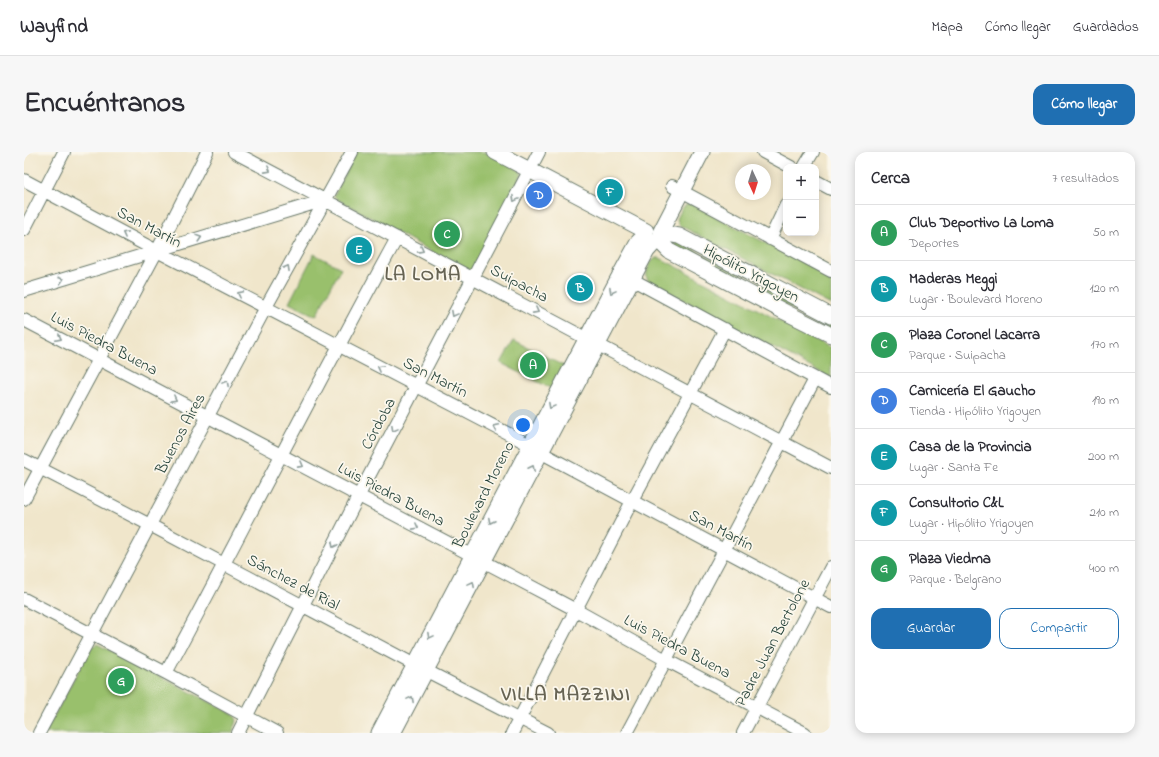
<!DOCTYPE html>
<html lang="es">
<head>
<meta charset="utf-8">
<style>
	:root { --surface:#fff; --page:#f7f7f7; --text:#2b2b33; --muted:#7c7c81; --line:#e1e1e2; --accent:#1f6fb2 }
	body { margin:0; font-family:"Indie Flower",sans-serif; background:var(--page); color:var(--text) }
	.controls { position:absolute; right:12px; top:12px; display:grid; overflow:hidden; border-radius:8px; box-shadow:0 2px 10px #0003 }
	.controls button { width:36px; height:36px; display:grid; place-items:center; padding:0; border:0; border-bottom:1px solid var(--line); background:var(--surface); color:var(--text); font:20px sans-serif }
	.compass { position:absolute; left:711px; top:12px; width:36px; height:36px; border-radius:50%; background:var(--surface); box-shadow:0 2px 10px #0003; rotate:176deg }
	.you { position:absolute; left:499px; top:273px; width:14px; height:14px; margin:-10px; border:3px solid #fff; border-radius:50%; background:#1a73e8; box-shadow:0 0 0 6px #1a73e833 }
	.badge { display:grid; place-items:center; width:26px; height:26px; border-radius:50%; background:var(--accent); color:#fff; font-size:13px; font-weight:700 }
	.pin { position:absolute; translate:-50% -50%; border:2px solid #fff; box-shadow:0 1px 4px #0006 }
	.list { margin:0; padding:0; list-style:none }
	h2 { display:flex; justify-content:space-between; align-items:center; height:52px; margin:0; padding:0 16px; font-size:17px }
	h2 small { font-size:13px; font-weight:400; color:var(--muted) }
	.list li { display:grid; grid-template-columns:26px 1fr auto; gap:12px; align-items:center; box-sizing:border-box; height:56px; padding:0 16px; border-top:1px solid var(--line) }
	.list b { display:block; font-size:15px; white-space:nowrap }
	.list p { margin:0; font-size:13px; white-space:nowrap; color:var(--muted) }
	.list em { font-size:13px; font-style:normal; color:var(--muted) }
	.actions { display:flex; gap:8px; padding:12px 16px }
	.actions a { flex:1; padding:9px 0; border:1px solid var(--accent); border-radius:12px; text-align:center; font-size:14px; color:var(--accent) }
	.actions .main { background:var(--accent); color:#fff }
	.map { position:relative; flex:none; width:807px; height:581px; overflow:hidden; border-radius:12px }
	header { display:flex; align-items:center; gap:24px; box-sizing:border-box; height:56px; padding:0 20px; background:var(--surface); border-bottom:1px solid var(--line) }
	header strong { font-size:19px }
	nav { display:flex; gap:22px; margin-inline-start:auto; font-size:14px }
	.intro { display:flex; align-items:center; justify-content:space-between; box-sizing:border-box; height:96px; padding:0 24px }
	h1 { margin:0; font-size:28px }
	.button { padding:10px 18px; border-radius:12px; background:var(--accent); color:#fff; font-size:14px; font-weight:700 }
	main { display:flex; gap:24px; padding:0 24px }
	aside { flex:1; background:var(--surface); border-radius:12px; box-shadow:0 2px 10px #0003 }
	.map>svg:first-child { display:block }
	.green { fill:#99c06c; stroke:#5c7e50 }
	.lines { fill:none; stroke-linecap:round; stroke-linejoin:round }
	.minor-casing { stroke:#687869; stroke-width:14 }
	.major-casing { stroke:#687869; stroke-width:17 }
	.minor { stroke:#fff; stroke-width:12 }
	.major { stroke:#fff; stroke-width:15 }
	.oneway { stroke:#8f9e9a }
	.labels { text-anchor:middle; dominant-baseline:central; stroke-width:3.5; stroke-linejoin:round; paint-order:stroke }
	.street-label { font-size:16px; fill:#1f3d34; stroke:#fbf7ec }
	.district-label { font-size:20px; font-weight:bold; letter-spacing:1px; fill:#676454; stroke:#fbf7ec }
</style>
</head>
<body>
<header>
<strong>Wayfind</strong>
<nav><a>Mapa</a><a>Cómo llegar</a><a>Guardados</a></nav>
</header>
<div class="intro"><h1>Encuéntranos</h1><a class="button">Cómo llegar</a></div>
<main>
<div class="map">
<svg width="807" height="581" viewBox="0 0 807 581">
	<rect width="100%" height="100%" fill="#fbf7ec"/>
	<filter id="ink" filterUnits="userSpaceOnUse"><feTurbulence type="fractalNoise" baseFrequency=".025" numOctaves="2"/><feDisplacementMap in="SourceGraphic" scale="8" xChannelSelector="R" yChannelSelector="G"/><feConvolveMatrix kernelMatrix="1 2 1 2 8 2 1 2 1" color-interpolation-filters="sRGB"/></filter>
	<filter id="wash" filterUnits="userSpaceOnUse"><feTurbulence type="fractalNoise" baseFrequency=".012" numOctaves="4" result="noise"/><feDisplacementMap in="SourceGraphic" scale="16" xChannelSelector="R" yChannelSelector="G"/><feGaussianBlur stdDeviation="0.9" result="paint"/><feColorMatrix in="noise" values="0 0 0 0 0 0 0 0 0 0 0 0 0 0 0 0 0 1.4 0 .05"/><feComposite in="paint" operator="in"/></filter>
	<g filter="url(#wash)">
		<rect width="100%" height="100%" fill="#f0e6cb"/>
		<path class="green" d="M332,0H461L495,18L498,22L447,120L443,119L313,47L310,44Z
			M664,52L669,53L807,125V153L655,73L653,67L658,56Z
			M653,89L807,170V177L650,94Z
			M290,102L317,116L292,164L265,151Z
			M632,106H636L807,196V226L624,129C620,122 625,110 632,106Z
			M490,188L540,214L528,237L477,211Z
			M73,492L209,562L213,568L212,572L208,581H21L66,496Z"/>
	</g>
	<g filter="url(#ink)">
		<g class="lines">
			<defs>
				<path id="minor" d="M210,0L807,316
					M739,0L767,15
					M780,15L789,0
					M0,28L133,99L506,293L516,300L807,455
					M792,29L807,37
					M648,34L807,119
					M0,78L40,0
					M746,87L762,53
					M600,123L807,235
					M0,139L301,48
					M0,168L552,458L642,508L781,581
					M0,308L126,373L391,513L524,581
					M0,347L133,99L183,0
					M0,447L142,521L253,581
					M142,521C220,376 294,230 373,86
					M15,581L242,155L328,0
					M214,581L334,345L515,0
					M488,581L608,349L701,177
					M603,581L791,227
					M719,581L807,415"/>
				<path id="major" d="M471,0L622,79
					M637,79L678,0
					M637,81L655,84L807,164
					M634,88L645,99L761,160L807,183
					M355,581L597,121L614,90L622,82
					M369,581L623,99L633,88"/>
			</defs>
			<use href="#minor" class="minor-casing"/>
			<use href="#major" class="major-casing"/>
			<use href="#minor" class="minor"/>
			<use href="#major" class="major"/>
		</g>
		<defs><path id="oneway-chevron" d="M-2-3.5L2.5 0L-2 3.5" fill="none" stroke-width="1.6" stroke-linecap="round" stroke-linejoin="round"/></defs>
		<g class="oneway">
			<use href="#oneway-chevron" transform="translate(244 18) rotate(28)"/>
			<use href="#oneway-chevron" transform="translate(491 47) rotate(118)"/>
			<use href="#oneway-chevron" transform="translate(101 82) rotate(-152)"/>
			<use href="#oneway-chevron" transform="translate(175 86) rotate(-17)"/>
			<use href="#oneway-chevron" transform="translate(397 98) rotate(28)"/>
			<use href="#oneway-chevron" transform="translate(263 116) rotate(-61)"/>
			<use href="#oneway-chevron" transform="translate(37 128) rotate(-17)"/>
			<use href="#oneway-chevron" transform="translate(588 139) rotate(118)"/>
			<use href="#oneway-chevron" transform="translate(216 142) rotate(-153)"/>
			<use href="#oneway-chevron" transform="translate(512 159) rotate(28)"/>
			<use href="#oneway-chevron" transform="translate(430 162) rotate(118)"/>
			<use href="#oneway-chevron" transform="translate(35 186) rotate(27)"/>
			<use href="#oneway-chevron" transform="translate(356 216) rotate(-152)"/>
			<use href="#oneway-chevron" transform="translate(202 231) rotate(-62)"/>
			<use href="#oneway-chevron" transform="translate(150 247) rotate(28)"/>
			<use href="#oneway-chevron" transform="translate(527 254) rotate(118)"/>
			<use href="#oneway-chevron" transform="translate(472 275) rotate(-153)"/>
			<use href="#oneway-chevron" transform="translate(370 277) rotate(118)"/>
			<use href="#oneway-chevron" transform="translate(277 313) rotate(29)"/>
			<use href="#oneway-chevron" transform="translate(508 316) rotate(-63)"/>
			<use href="#oneway-chevron" transform="translate(467 369) rotate(117)"/>
			<use href="#oneway-chevron" transform="translate(392 375) rotate(28)"/>
			<use href="#oneway-chevron" transform="translate(310 393) rotate(117)"/>
			<use href="#oneway-chevron" transform="translate(448 432) rotate(-62)"/>
			<use href="#oneway-chevron" transform="translate(406 484) rotate(118)"/>
			<use href="#oneway-chevron" transform="translate(387 547) rotate(-62)"/>
		</g>
	</g>
	<g class="labels">
		<g class="street-label">
			<text transform="translate(125 76) rotate(28)">San Martín</text>
			<text transform="translate(727 122) rotate(28)">Hipólito Yrigoyen</text>
			<text transform="translate(495 132) rotate(28)">Suipacha</text>
			<text transform="translate(80 192) rotate(28)">Luis Piedra Buena</text>
			<text transform="translate(411 226) rotate(27)">San Martín</text>
			<text transform="translate(355 272) rotate(-62)">Córdoba</text>
			<text transform="translate(157 282) rotate(-62)">Buenos Aires</text>
			<text transform="translate(367 343) rotate(28)">Luis Piedra Buena</text>
			<text transform="translate(460 343) rotate(-63)">Boulevard Moreno</text>
			<text transform="translate(697 379) rotate(28)">San Martín</text>
			<text transform="translate(269 431) rotate(28)">Sánchez de Rial</text>
			<text transform="translate(749 491) rotate(-62)">Padre Juan Bertolone</text>
			<text transform="translate(653 495) rotate(28)">Luis Piedra Buena</text>
		</g>
		<g class="district-label">
			<text x="399" y="123">LA LOMA</text>
			<text x="542" y="543">VILLA MAZZINI</text>
		</g>
	</g>
</svg>
<div class="controls">
<button>+</button>
<button>−</button>
</div>
<svg class="compass" viewBox="-18 -18 36 36"><path d="M0-13l5 13h-10z" fill="#e53935"/><path d="M0 13l5-13h-10z" fill="#7c7c81"/></svg>
<div class="you"></div>
<div class="pin badge" style="left:509px;top:213px;background:#2e9e5b">A</div>
<div class="pin badge" style="left:556px;top:136px;background:#0f9aa8">B</div>
<div class="pin badge" style="left:423px;top:82px;background:#2e9e5b">C</div>
<div class="pin badge" style="left:515px;top:43px;background:#3f7fe0">D</div>
<div class="pin badge" style="left:335px;top:98px;background:#0f9aa8">E</div>
<div class="pin badge" style="left:586px;top:40px;background:#0f9aa8">F</div>
<div class="pin badge" style="left:97px;top:529px;background:#2e9e5b">G</div>
</div>
<aside>
<h2>Cerca<small>7 resultados</small></h2>
<ul class="list">
<li><span class="badge" style="background:#2e9e5b">A</span><div><b>Club Deportivo La Loma</b><p>Deportes</p></div><em>50 m</em></li>
<li><span class="badge" style="background:#0f9aa8">B</span><div><b>Maderas Meggi</b><p>Lugar · Boulevard Moreno</p></div><em>120 m</em></li>
<li><span class="badge" style="background:#2e9e5b">C</span><div><b>Plaza Coronel Lacarra</b><p>Parque · Suipacha</p></div><em>170 m</em></li>
<li><span class="badge" style="background:#3f7fe0">D</span><div><b>Carnicería El Gaucho</b><p>Tienda · Hipólito Yrigoyen</p></div><em>190 m</em></li>
<li><span class="badge" style="background:#0f9aa8">E</span><div><b>Casa de la Provincia</b><p>Lugar · Santa Fe</p></div><em>200 m</em></li>
<li><span class="badge" style="background:#0f9aa8">F</span><div><b>Consultorio C&amp;L</b><p>Lugar · Hipólito Yrigoyen</p></div><em>210 m</em></li>
<li><span class="badge" style="background:#2e9e5b">G</span><div><b>Plaza Viedma</b><p>Parque · Belgrano</p></div><em>400 m</em></li>
</ul>
<div class="actions"><a class="main">Guardar</a><a>Compartir</a></div>
</aside>
</main>
</body>
</html>
